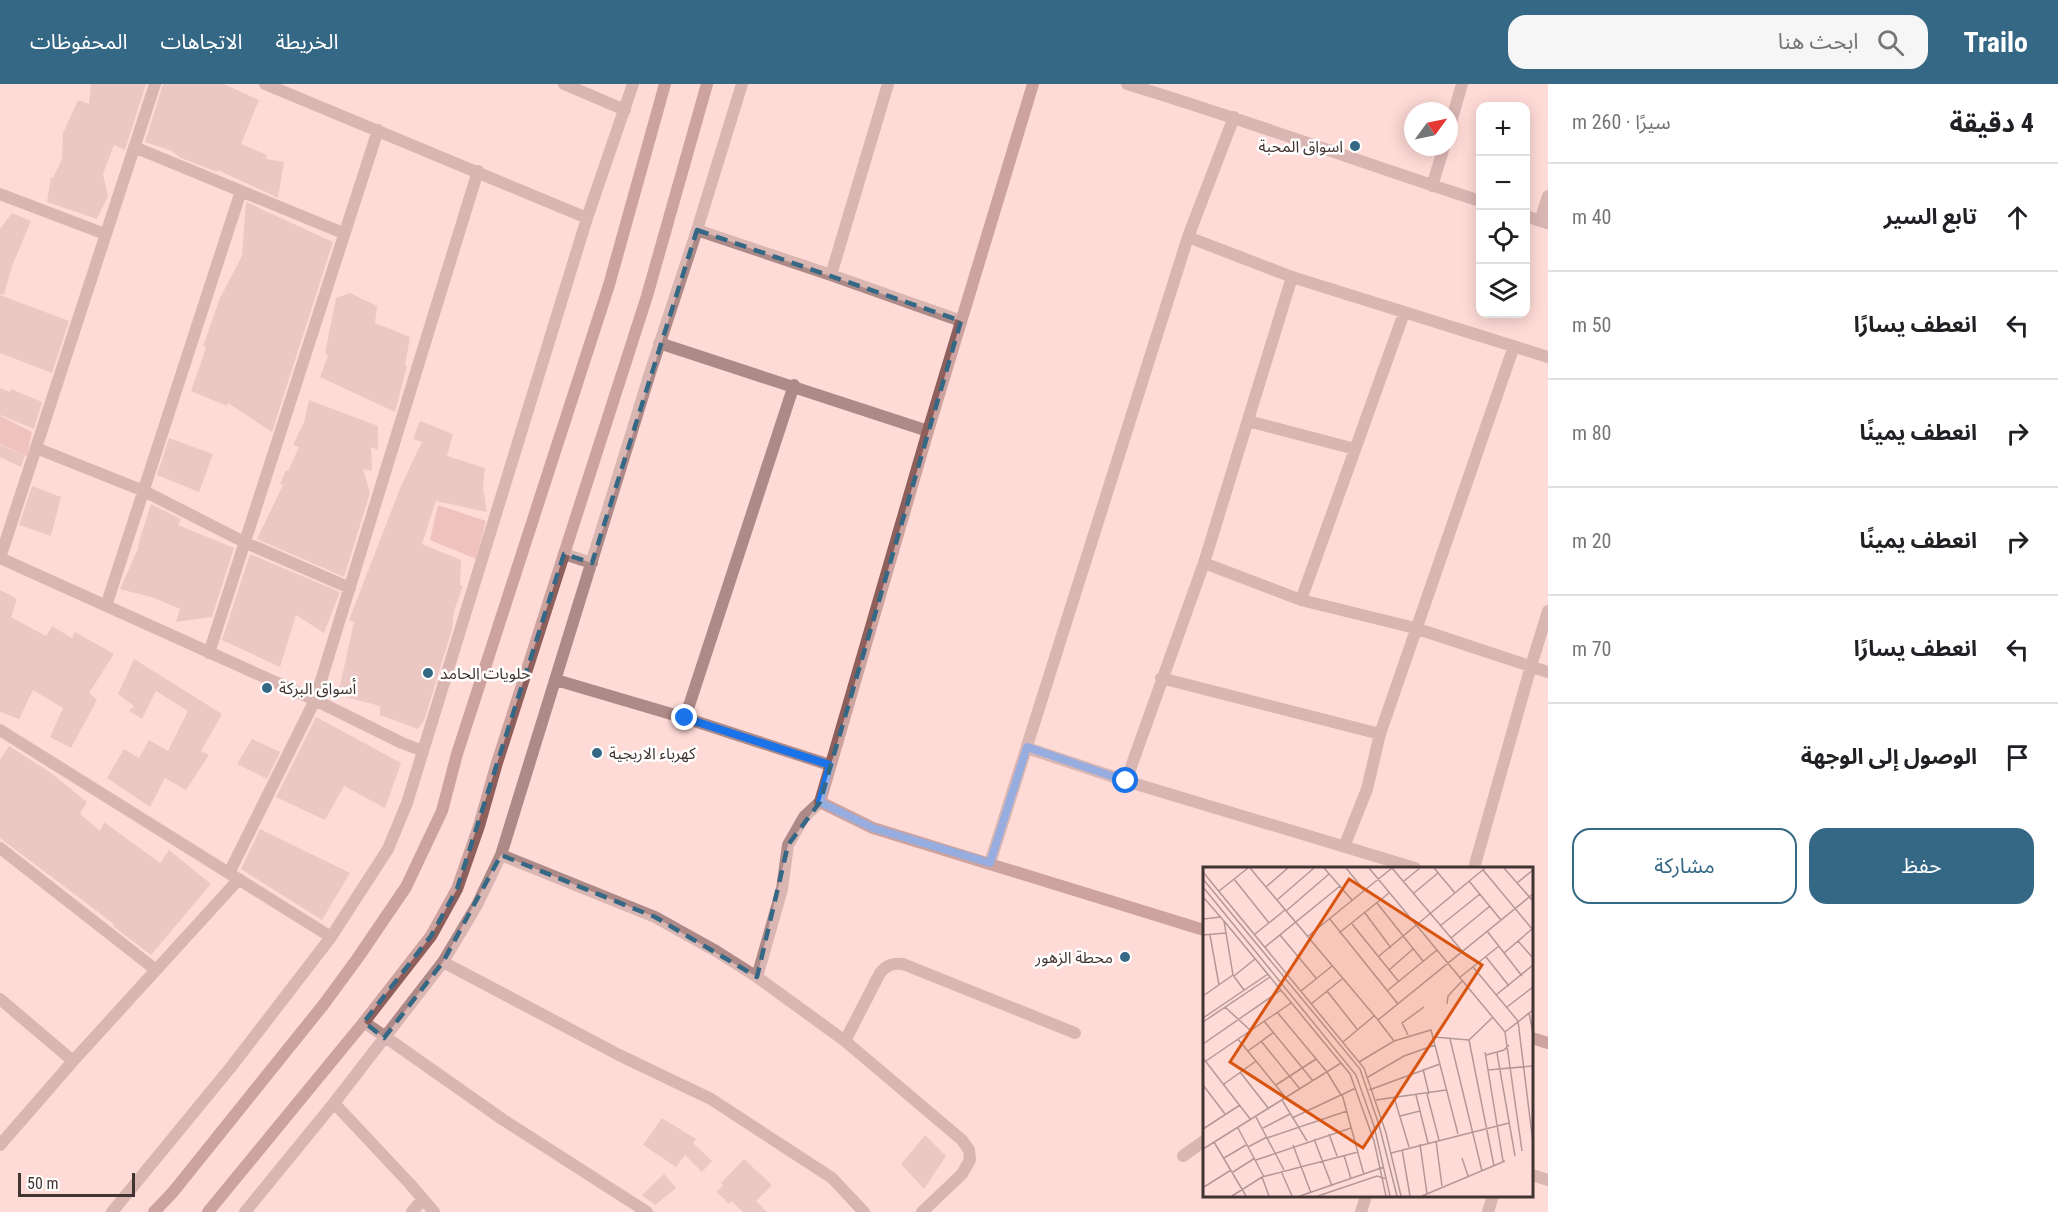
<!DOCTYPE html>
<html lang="ar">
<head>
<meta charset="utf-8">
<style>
	:root { --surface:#fff; --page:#f6f6f6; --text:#202124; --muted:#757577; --line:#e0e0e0; --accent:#346885 }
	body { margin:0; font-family:"Roboto Condensed","Noto Sans Arabic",sans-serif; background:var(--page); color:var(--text); direction:rtl }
	.controls { position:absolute; right:18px; top:18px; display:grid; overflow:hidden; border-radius:12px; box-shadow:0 3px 15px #0003 }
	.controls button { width:54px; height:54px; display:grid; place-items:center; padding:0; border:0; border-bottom:2px solid var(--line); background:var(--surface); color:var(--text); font:30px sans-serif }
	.compass { position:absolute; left:1404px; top:18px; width:54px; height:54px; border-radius:50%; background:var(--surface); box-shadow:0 3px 15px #0003; rotate:57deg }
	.scale { position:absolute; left:18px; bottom:15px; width:117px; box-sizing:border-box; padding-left:6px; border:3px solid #423432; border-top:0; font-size:16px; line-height:21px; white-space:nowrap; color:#423432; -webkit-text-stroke:4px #fff; paint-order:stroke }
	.stop { position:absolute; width:18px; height:18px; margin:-14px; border:4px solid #1a73e8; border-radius:50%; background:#fff }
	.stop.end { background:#1a73e8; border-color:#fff; box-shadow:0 2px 6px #0008 }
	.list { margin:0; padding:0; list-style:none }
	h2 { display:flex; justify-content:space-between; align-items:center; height:78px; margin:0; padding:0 24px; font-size:26px }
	h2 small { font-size:20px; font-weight:400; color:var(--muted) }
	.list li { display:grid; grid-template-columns:39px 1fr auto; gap:18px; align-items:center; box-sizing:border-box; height:108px; padding:0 24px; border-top:2px solid var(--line) }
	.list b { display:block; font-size:22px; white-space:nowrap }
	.list em { font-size:20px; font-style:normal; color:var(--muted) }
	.actions { display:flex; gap:12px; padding:18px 24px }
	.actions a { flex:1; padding:14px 0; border:2px solid var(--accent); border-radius:18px; text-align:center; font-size:21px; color:var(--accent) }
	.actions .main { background:var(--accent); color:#fff }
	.icon { flex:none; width:33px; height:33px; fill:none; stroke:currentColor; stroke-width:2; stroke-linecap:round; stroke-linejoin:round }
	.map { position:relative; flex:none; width:1548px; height:1128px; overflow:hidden; direction:ltr }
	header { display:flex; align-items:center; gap:36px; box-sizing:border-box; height:84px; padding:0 30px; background:var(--accent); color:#fff }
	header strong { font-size:28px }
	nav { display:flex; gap:33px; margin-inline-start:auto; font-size:21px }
	.search { width:420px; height:54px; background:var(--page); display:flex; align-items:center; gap:15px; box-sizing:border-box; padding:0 21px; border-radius:18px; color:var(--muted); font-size:22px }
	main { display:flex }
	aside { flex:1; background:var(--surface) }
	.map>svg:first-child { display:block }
	.green { fill:#dba49f }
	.building { fill:#d4b2ae }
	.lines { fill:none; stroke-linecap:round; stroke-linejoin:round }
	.street { stroke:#ad8a87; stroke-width:12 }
	.secondary { stroke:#8f5f5b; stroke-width:12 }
	.route { stroke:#1a73e8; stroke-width:8 }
	.marked { fill:none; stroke:#346885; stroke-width:4.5; stroke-dasharray:12 8; stroke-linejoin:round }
	.poi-dot { fill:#346885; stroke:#fff; stroke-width:2 }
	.labels { text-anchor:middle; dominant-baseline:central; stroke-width:5; stroke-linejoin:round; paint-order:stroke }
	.poi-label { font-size:16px; fill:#423432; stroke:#fff; text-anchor:start }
	.inset-road { fill:none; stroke:#b39895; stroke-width:1.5 }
	.view { fill:#d75510; fill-opacity:0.15; stroke:#d75510; stroke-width:3 }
	.inset-edge { fill:none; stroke:#423432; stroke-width:3 }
</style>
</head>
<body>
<header>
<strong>Trailo</strong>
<div class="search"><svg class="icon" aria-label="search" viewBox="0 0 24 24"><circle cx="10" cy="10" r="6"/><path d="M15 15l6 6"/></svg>ابحث هنا</div>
<nav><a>الخريطة</a><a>الاتجاهات</a><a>المحفوظات</a></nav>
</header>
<main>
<aside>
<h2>4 دقيقة<small>سيرًا · 260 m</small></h2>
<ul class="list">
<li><svg class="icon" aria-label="ahead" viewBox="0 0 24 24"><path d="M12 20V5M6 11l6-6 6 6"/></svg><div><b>تابع السير</b></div><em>40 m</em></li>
<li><svg class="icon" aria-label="left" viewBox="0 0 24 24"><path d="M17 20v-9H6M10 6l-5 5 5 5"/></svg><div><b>انعطف يسارًا</b></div><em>50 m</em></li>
<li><svg class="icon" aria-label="right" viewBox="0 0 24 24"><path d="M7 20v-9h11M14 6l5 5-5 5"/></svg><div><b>انعطف يمينًا</b></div><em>80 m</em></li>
<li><svg class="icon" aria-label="right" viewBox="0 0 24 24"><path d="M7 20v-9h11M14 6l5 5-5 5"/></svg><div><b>انعطف يمينًا</b></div><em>20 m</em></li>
<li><svg class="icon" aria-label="left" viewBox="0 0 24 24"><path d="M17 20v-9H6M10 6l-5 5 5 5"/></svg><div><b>انعطف يسارًا</b></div><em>70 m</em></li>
<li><svg class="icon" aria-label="arrive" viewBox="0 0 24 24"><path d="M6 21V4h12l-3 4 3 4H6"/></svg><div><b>الوصول إلى الوجهة</b></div></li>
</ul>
<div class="actions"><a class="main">حفظ</a><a>مشاركة</a></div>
</aside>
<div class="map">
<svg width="1548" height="1128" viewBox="0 0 1548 1128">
	<rect width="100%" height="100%" fill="#ffdbd7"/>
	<path class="green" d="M0,332L32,348L27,372L0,360Z
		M438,421L486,437L476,475L430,456Z"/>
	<path class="building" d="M91,0H146L125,66L114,61L103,90L108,112L97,135L47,118L51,93L53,94L62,75L63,49L78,16L89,20Z
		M163,0H224L259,16L241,60L267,71L266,75L284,78L278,114L218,86L217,88L181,74L172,67L145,58Z
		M246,118L333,158L272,348L228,319L227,322L191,307L206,264L203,262L220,214L242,172Z
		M12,129L31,137L12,182L4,211L0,210V145Z
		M350,209L377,222L375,239L410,253L405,281L407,282L395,328L320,293L328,271L325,269L336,214Z
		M0,211L69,237L52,289L0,269Z
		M0,304L10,308L11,305L42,318L34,345L0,331Z
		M309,316L378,342V366L371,363L372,387L363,385L370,409L344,493L257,455L283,401L280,400L286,386L288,387L299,363L293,361L304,338Z
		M420,337L453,350L447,372L485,384L483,403L487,428L436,417L422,460L461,476L460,501L463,502L454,527L452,545L424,637L418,645L380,631V622L338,611L354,538L349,536L401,402L422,358L413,355Z
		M169,354L213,370L199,408L157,391Z
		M0,361L25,371L21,383L0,373Z
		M32,402L61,413L51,452L19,441Z
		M151,420L181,435L178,441L234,464L212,533L176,538L180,525L154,514L120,505L139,462L138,461Z
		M250,470L340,508L324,549L296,531L280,583L222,556Z
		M0,506L17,515L11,533L46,552L52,542L72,554L75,548L114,570L89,609L97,616L71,664L50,653L63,624L33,606L19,635L0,628Z
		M134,575L222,630L201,667L209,671L186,706L165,694L150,723L107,694L124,665L139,674L149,656L168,667L188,627L156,607L142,635L129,627L134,622L118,610Z
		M316,633L401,679L385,724L344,702L325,736L276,713Z
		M252,655L280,668L267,695L237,680Z
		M9,662L51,689L87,718L80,730L100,747L104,738L160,779L169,766L211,800L151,871L113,842L114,840L0,754V676Z
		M260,745L350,789L322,836L241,785Z
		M662,1034L696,1055L693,1059L712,1077L702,1088L685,1071L676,1083L643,1061Z
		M925,1051L946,1072L924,1105L901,1080Z
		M744,1075L772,1101L756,1117L767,1128H743L731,1117L729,1120L717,1108L723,1101L721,1099Z
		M664,1090L676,1104L655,1121L642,1111Z"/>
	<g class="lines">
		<path class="street" d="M265,0L587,134
			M564,0L625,26
			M1127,0C1246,36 1363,79 1480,117
			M1449,45L1462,0
			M134,63L343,149
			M1432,102L1444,63
			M0,110L105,150
			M1526,132L1547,139
			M1540,137L1548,112
			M697,146L831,191L961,237
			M1188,153L1292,193L1548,273
			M831,191L888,0
			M659,259L928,347
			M1248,337L1355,365
			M36,364L144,407L244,458L350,504
			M564,470L592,479
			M0,474L155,0
			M0,474L315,616L402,659L423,667
			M1204,479L1301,516L1415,544L1548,588
			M1301,516L1404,229
			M106,522L241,107
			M209,569L378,46
			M1161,594L1380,650
			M556,596L685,634L830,681
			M685,634L794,301
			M0,646L331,853
			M1027,664L1126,697L1415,784
			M1126,697L1204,479L1292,193
			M1344,763L1367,705L1380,650L1514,262
			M0,764L156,886
			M501,771L655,833L716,867L757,893L845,957L962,1056L969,1066L970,1076L962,1090L922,1128
			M990,779L1188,153L1234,33
			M1474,784L1531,582L1548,527
			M229,789L315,616L478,87
			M443,878L619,971L711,1015L832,1094L864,1128
			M757,893L782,805L788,761L804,733L820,718
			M0,915L73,977
			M364,938L502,1035L647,1128
			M845,957L880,889C887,881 892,879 903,880L1075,949
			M334,1019L410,1100L434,1128
			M0,1061L73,977L239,795
			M1183,1072L1204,1057
			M1532,1091L1548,1096
			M112,1128L231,983L331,853L388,765L407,719L587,134L633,0
			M245,1128L334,1019L443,878L477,821L501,771L650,289L697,146L742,0
			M412,1128L423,1115
			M1361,1128L1366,1112
			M1488,1128L1493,1112"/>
		<path class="secondary" d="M1033,0L928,347L820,718L873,744L1204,846
			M1532,954L1548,959
			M154,1128L173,1108L324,920L357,875L406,803L442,727L457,670L609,201L665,0
			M208,1128L364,938L431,852L457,805L479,742L496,682L647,212L707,0"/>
	</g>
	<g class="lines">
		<path class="route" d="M685,634L830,681L820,718L873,744L990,779L1027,663L1126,697"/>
	</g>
	<path d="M0 0H1548V1128H0ZM697,146L961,237L820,718L788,761L757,893L655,833L501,771L443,878L384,954L364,938L431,852L457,805L564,470L592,479Z" fill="#ffdbd7" fill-opacity=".55" fill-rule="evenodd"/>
	<path class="marked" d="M697,146L961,237L820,718L788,761L757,893L655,833L501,771L443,878L384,954L364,938L431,852L457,805L564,470L592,479Z"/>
	<g class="poi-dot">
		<circle cx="1355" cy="62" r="6"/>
		<circle cx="428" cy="589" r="6"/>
		<circle cx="267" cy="604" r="6"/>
		<circle cx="597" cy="669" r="6"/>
		<circle cx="1125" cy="873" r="6"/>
	</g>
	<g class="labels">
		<g class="poi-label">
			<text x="1343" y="62" text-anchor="end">اسواق المحبة</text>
			<text x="440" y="589">حلويات الحامد</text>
			<text x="279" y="604">أسواق البركة</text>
			<text x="609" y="669">كهرباء الاربجية</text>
			<text x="1113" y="873" text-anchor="end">محطة الزهور</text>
		</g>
	</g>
	<g transform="translate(1203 783)">
		<rect width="330" height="330" fill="#ffdbd7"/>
		<path class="inset-road" d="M47,1L175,153L330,27M121,1L149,33M143,1L161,23M166,1L302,165L319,284M189,1L260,85M231,1L252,26M301,1L330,34M280,3L330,63M0,5L161,201L183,266L198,329M0,12L157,202L176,258L194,329M31,12L66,56M201,14L217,1M266,14L298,53M314,16L330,3M0,20L153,208L171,259L187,329M63,20L85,1M16,24L45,1M211,26L235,6M1,31L21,54L30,108L41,123M74,33L111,1M174,36L220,94M83,44L126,7M162,46L188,81M126,51L195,137M0,52L18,50M21,54L147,207L171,274L183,329M149,57L196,115M237,59L277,27M284,64L319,109M136,66L186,26M52,67L82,43M0,68L23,66M7,68L16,118M77,68L113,111M104,70L189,1M248,71L287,39M315,74L330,91M62,80L137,19M301,86L329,62M176,89L282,1M283,90L306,119M270,100L315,154L330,276M186,103L210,82M31,109L52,92M256,111L296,79M98,124L129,99M124,124L154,162M184,124L234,83M293,128L330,98M0,129L30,108M108,137L139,112M244,137L245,129L259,114M22,140L47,163M304,140L330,120M74,145L124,205L138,228M326,146L330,166M0,151L65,107M175,153L191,174M61,154L110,214M0,155L67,110M302,165L330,143M205,168L199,156L221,140M231,170L266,173L290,150M35,172L83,231M247,172L279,304M266,173L291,299M58,174L97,222M140,175L171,149M0,177L78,123M45,184L71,165M282,185L300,294M294,186L312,289M283,188L301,183L306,178M0,191L48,253M3,194L88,136M156,195L191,174L228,163L255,267M220,202L226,227M285,203L330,199M37,205L66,242M165,210L201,189L232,178M21,217L53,194M0,218L22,247M73,218L113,192M166,223L237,197M139,227L161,308M224,227L236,273M213,228L225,276M191,230L206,280M79,233L104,274M173,233L243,223M197,249L217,244M53,250L81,303M89,251L153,221M35,261L61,310M60,261L87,247M0,262L37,238M126,267L134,289M64,271L144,244M111,272L129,319M233,274L239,319M11,275L43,329M217,277L224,327M90,278L108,326M45,280L64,270M0,282L138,196M199,282L207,329M188,286L306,256M141,288L148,312M21,291L43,278M259,291L265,309M53,293L148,261M78,304L89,329M30,305L52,291M59,310L66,329M1,320L28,303M29,329L59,310L155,285M97,329L181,300M115,329L174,309L184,312M219,329L302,294"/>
		<path class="view" d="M146,12L279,98L160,281L27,195Z"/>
		<rect width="330" height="330" class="inset-edge"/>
	</g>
</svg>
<div class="controls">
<button>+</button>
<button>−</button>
<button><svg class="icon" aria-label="locate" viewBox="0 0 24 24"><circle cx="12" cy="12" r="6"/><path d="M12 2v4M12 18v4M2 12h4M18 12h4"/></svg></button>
<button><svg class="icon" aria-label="layers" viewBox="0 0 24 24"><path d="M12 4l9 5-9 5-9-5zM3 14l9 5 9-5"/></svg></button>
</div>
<svg class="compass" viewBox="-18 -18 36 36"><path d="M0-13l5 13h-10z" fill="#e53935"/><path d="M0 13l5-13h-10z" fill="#757577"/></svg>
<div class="scale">50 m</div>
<div class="stop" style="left:1126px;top:697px"></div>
<div class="stop end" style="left:685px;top:634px"></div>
</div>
</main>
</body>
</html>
